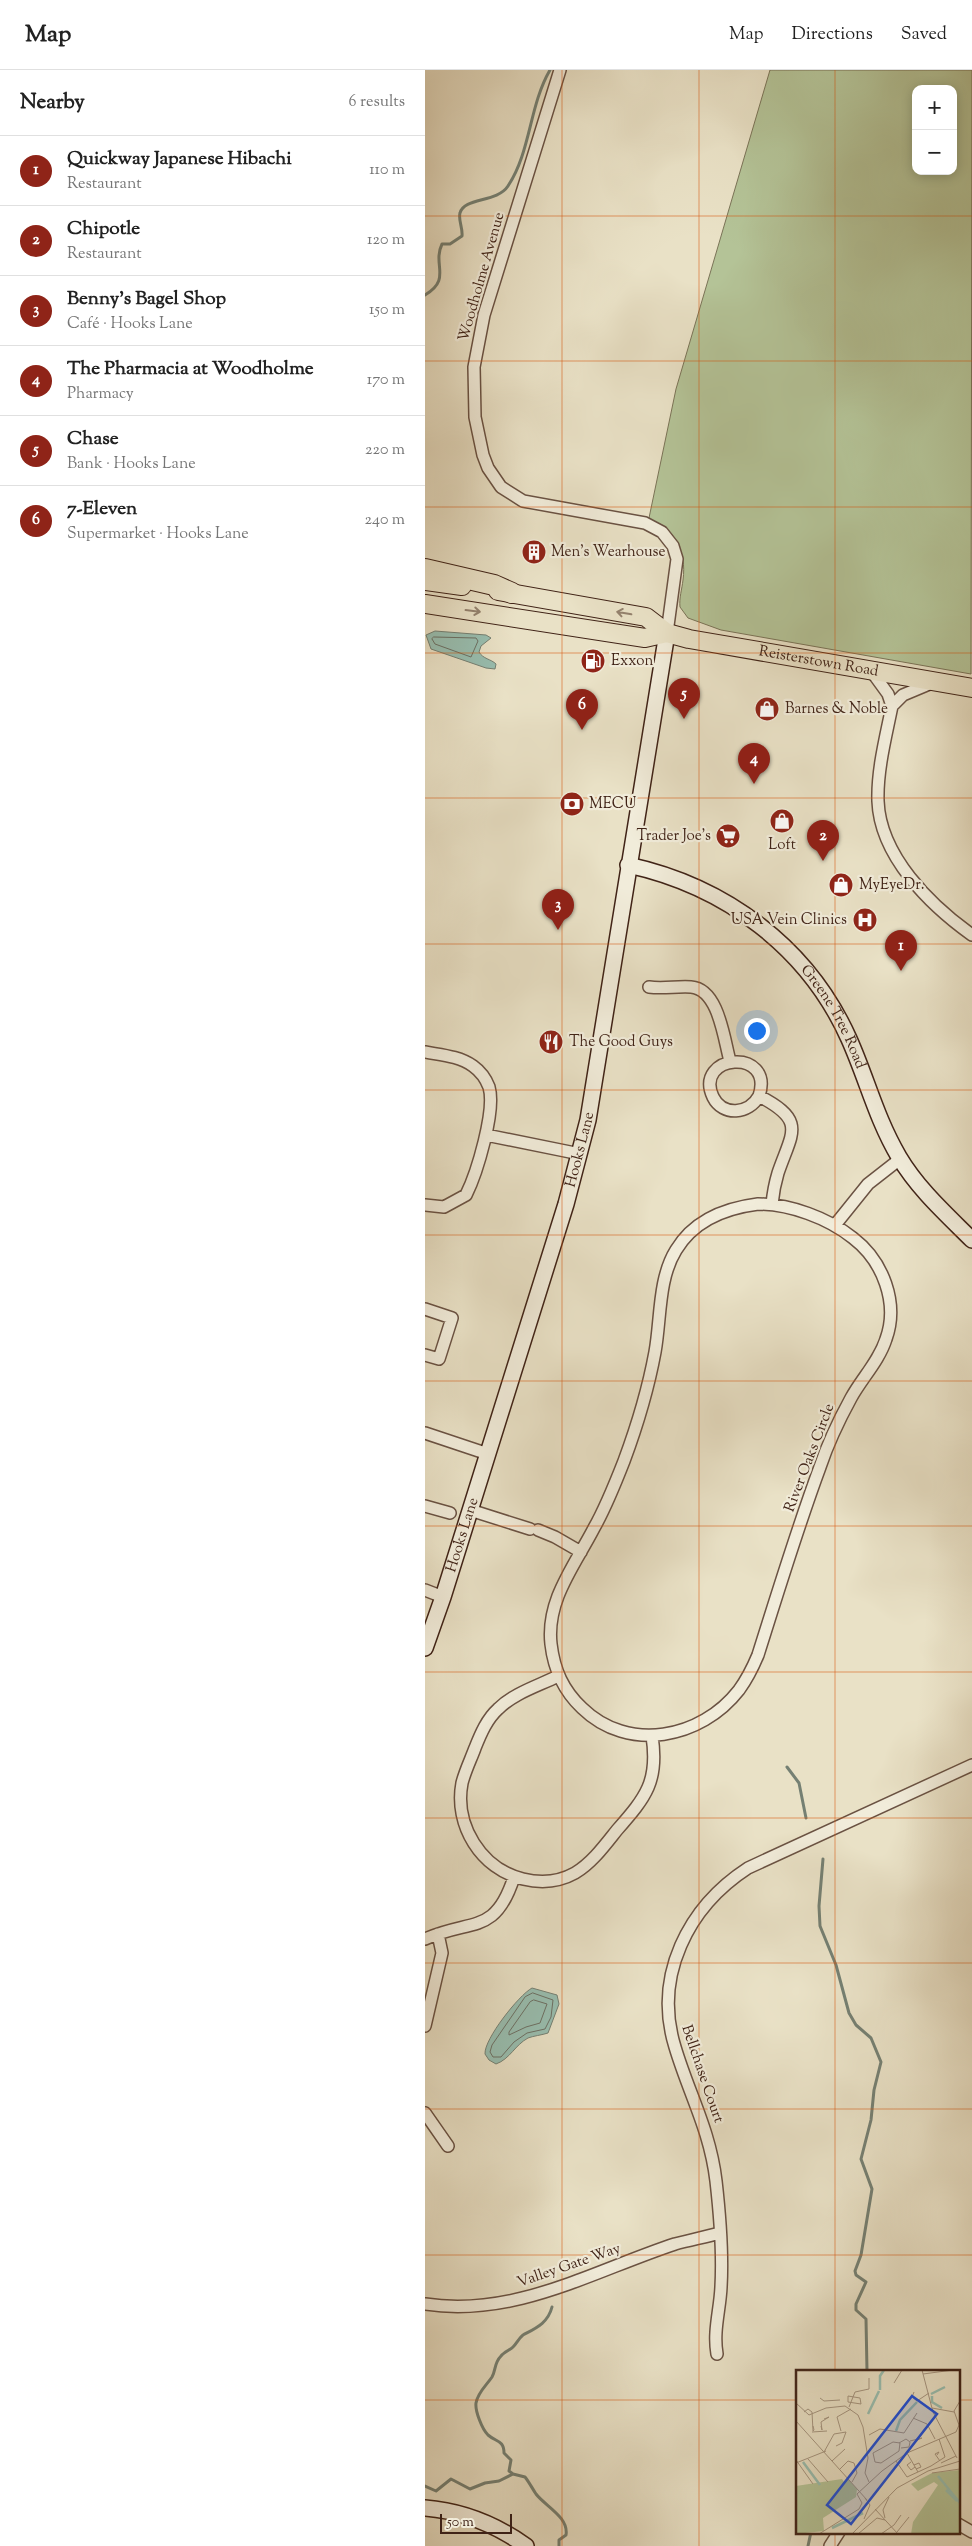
<!DOCTYPE html>
<html lang="en">
<head>
<meta charset="utf-8">
<style>
	:root { --surface:#fff; --page:#f2f2f2; --text:#222; --muted:#767676; --line:#e0e0e0; --accent:#8f2418 }
	body { margin:0; font-family:"Sorts Mill Goudy",serif; background:var(--page); color:var(--text) }
	.controls { position:absolute; right:15px; top:15px; display:grid; overflow:hidden; border-radius:10px; box-shadow:0 2px 12px #0003 }
	.controls button { width:45px; height:45px; display:grid; place-items:center; padding:0; border:0; border-bottom:1px solid var(--line); background:var(--surface); color:var(--text); font:25px sans-serif }
	.scale { position:absolute; left:15px; bottom:12px; width:72px; box-sizing:border-box; padding-left:5px; border:2px solid #402317; border-top:0; font-size:14px; line-height:18px; white-space:nowrap; color:#402317; -webkit-text-stroke:4px #f1ecda; paint-order:stroke }
	.you { position:absolute; left:331px; top:960px; width:18px; height:18px; margin:-12px; border:4px solid #fff; border-radius:50%; background:#1a73e8; box-shadow:0 0 0 8px #1a73e833 }
	.badge { display:grid; place-items:center; width:32px; height:32px; border-radius:50%; background:var(--accent); color:#fff; font-size:16px; font-weight:700 }
	.pin { position:absolute; translate:-50% -41px; filter:drop-shadow(0 1px 2px #0008) }
	.pin::after { content:''; position:absolute; top:26px; width:18px; height:15px; background:inherit; clip-path:polygon(0 0,100% 0,50% 100%) }
	.list { margin:0; padding:0; list-style:none }
	h2 { display:flex; justify-content:space-between; align-items:center; height:65px; margin:0; padding:0 20px; font-size:21px }
	h2 small { font-size:16px; font-weight:400; color:var(--muted) }
	.list li { display:grid; grid-template-columns:32px 1fr auto; gap:15px; align-items:center; box-sizing:border-box; height:70px; padding:0 20px; border-top:1px solid var(--line) }
	.list b { display:block; font-size:19px; white-space:nowrap }
	.list p { margin:0; font-size:16px; white-space:nowrap; color:var(--muted) }
	.list em { font-size:16px; font-style:normal; color:var(--muted) }
	.map { position:relative; flex:none; width:547px; height:2476px; overflow:hidden }
	header { display:flex; align-items:center; gap:30px; box-sizing:border-box; height:70px; padding:0 25px; background:var(--surface); border-bottom:1px solid var(--line) }
	header strong { font-size:24px }
	nav { display:flex; gap:28px; margin-inline-start:auto; font-size:18px }
	main { display:flex }
	aside { flex:1; background:var(--surface) }
	.map>svg:first-child { display:block }
	.green { fill:#b4c397; stroke:#7a7357; fill-rule:evenodd }
	.water { fill:#98beb0; stroke:#758073 }
	.lines { fill:none; stroke-linecap:round; stroke-linejoin:round }
	.shore { stroke:#6c7064; stroke-width:1 }
	.stream { stroke:#758073; stroke-width:3 }
	.street-casing { stroke:#6a5243; stroke-width:14 }
	.secondary-casing { stroke:#402317; stroke-width:18 }
	.primary-casing { stroke:#402317; stroke-width:20 }
	.highway-casing { stroke:#402317; stroke-width:22 }
	.street { stroke:#f1ecda; stroke-width:11 }
	.secondary { stroke:#f1ecda; stroke-width:15 }
	.primary { stroke:#e9e1c6; stroke-width:18 }
	.highway { stroke:#e9e1c6; stroke-width:20 }
	.oneway { stroke:#94826e }
	.grid { fill:none; stroke:#d7540d; stroke-width:1; stroke-opacity:0.55 }
	.labels { text-anchor:middle; dominant-baseline:central; stroke-width:4.5; stroke-linejoin:round; paint-order:stroke }
	.street-label { font-size:15px; fill:#402317; stroke:#f1ecda }
	.poi-label { font-size:15px; fill:#402317; stroke:#f1ecda; text-anchor:start }
	.inset-river { fill:none; stroke:#98beb0; stroke-width:2.5 }
	.inset-road { fill:none; stroke:#a59580; stroke-width:1 }
	.view { fill:#1d4ed8; fill-opacity:0.15; stroke:#1d4ed8; stroke-width:2.5 }
	.inset-edge { fill:none; stroke:#402317; stroke-width:2.5 }
</style>
</head>
<body>
<header>
<strong>Map</strong>
<nav><a>Map</a><a>Directions</a><a>Saved</a></nav>
</header>
<main>
<aside>
<h2>Nearby<small>6 results</small></h2>
<ul class="list">
<li><span class="badge">1</span><div><b>Quickway Japanese Hibachi</b><p>Restaurant</p></div><em>110 m</em></li>
<li><span class="badge">2</span><div><b>Chipotle</b><p>Restaurant</p></div><em>120 m</em></li>
<li><span class="badge">3</span><div><b>Benny's Bagel Shop</b><p>Café · Hooks Lane</p></div><em>150 m</em></li>
<li><span class="badge">4</span><div><b>The Pharmacia at Woodholme</b><p>Pharmacy</p></div><em>170 m</em></li>
<li><span class="badge">5</span><div><b>Chase</b><p>Bank · Hooks Lane</p></div><em>220 m</em></li>
<li><span class="badge">6</span><div><b>7-Eleven</b><p>Supermarket · Hooks Lane</p></div><em>240 m</em></li>
</ul>
</aside>
<div class="map">
<svg width="547" height="2476" viewBox="0 0 547 2476">
	<rect width="100%" height="100%" fill="#e9e1c6"/>
	<filter id="stains"><feTurbulence type="fractalNoise" baseFrequency=".004" numOctaves="4"/><feColorMatrix values="0 0 0 0 .2 0 0 0 0 .09 0 0 0 0 .02 0 0 0 .5 -.17"/></filter>
	<radialGradient id="worn" r=".72"><stop offset=".6" stop-color="#630" stop-opacity="0"/><stop offset="1" stop-color="#630" stop-opacity=".3"/></radialGradient>
	<path class="green" d="M345,0H547L546,604L296,560L263,548L255,537C254,528 257,519 258,510C262,480 249,463 224,448L251,319ZM491,19H528V101H491Z"/>
	<path class="water" d="M10,561L61,565L66,568L56,576L54,582C58,589 66,589 71,594L70,599L61,598L6,579L1,565Z
		M107,1918L132,1925L134,1934L123,1963C117,1965 108,1966 103,1968C90,1975 85,1989 71,1994L64,1990L60,1984C59,1969 94,1925 107,1918Z"/>
	<g class="lines">
		<path class="shore" d="M9,567L51,568L53,571L46,587L10,574L7,569Z
			M108,1923L128,1930L126,1947L120,1959L102,1963L89,1972L76,1987H68L65,1982L67,1975L100,1927Z
			M109,1930L122,1934L115,1953L101,1957L84,1965V1962L105,1932Z"/>
		<path class="stream" d="M0,225C27,209 7,195 17,174H25L37,166C38,158 33,150 35,143C39,127 72,133 83,116C106,81 104,36 125,0
			M362,1697L374,1713L381,1748
			M398,1789L394,1836L395,1856L411,1895L424,1943L431,1955L446,1968L456,1992L449,2020L446,2050L436,2089L447,2119L436,2185L430,2201L431,2205L441,2212L431,2234V2240L441,2249L442,2301
			M88,2404L84,2401L86,2390L79,2383C79,2370 71,2372 63,2365C57,2359 50,2341 51,2333C53,2322 61,2316 67,2307C71,2300 69,2293 76,2286C79,2282 85,2280 88,2277C92,2273 94,2268 98,2265C111,2258 123,2253 127,2237
			M0,2416L11,2421L26,2409L45,2419L60,2413L74,2411L88,2404L100,2407C104,2412 107,2418 111,2424C120,2436 144,2447 141,2465L134,2470V2476
			M383,2476L386,2462"/>
		<defs>
			<path id="street" d="M135,0L59,245L49,297L50,347L58,385L63,398L76,417L98,431L220,453L237,462L248,476L252,489L242,563
				M447,602L463,624L467,636C461,666 452,700 453,731C455,786 505,835 547,865
				M467,636L478,625L509,612
				M224,917C238,919 252,916 266,917C294,919 299,970 305,991
				M0,982C16,985 34,986 48,996C55,1001 61,1009 64,1017C71,1040 52,1103 41,1125L19,1137L0,1135
				M334,1026C324,1044 298,1047 288,1027C268,984 350,977 334,1026C382,1051 367,1062 353,1103C350,1113 348,1124 347,1134
				M61,1065L155,1084
				M333,1134C365,1134 403,1148 428,1168C458,1191 474,1233 461,1269C454,1291 437,1308 426,1328C414,1350 403,1373 395,1397C372,1459 353,1522 333,1585C328,1597 322,1609 314,1620C276,1669 203,1683 157,1638C138,1620 129,1600 126,1574C121,1530 150,1495 169,1458C181,1437 190,1414 199,1391C212,1356 223,1320 230,1282C236,1249 233,1209 251,1180C269,1150 301,1138 333,1134Z
				M410,1155L443,1114L475,1089
				M0,1239L27,1248L14,1289L0,1285
				M0,1363L63,1384
				M0,1436L25,1443
				M45,1440L105,1459
				M113,1460L130,1467L156,1482
				M0,1520L18,1527
				M133,1606C113,1616 89,1623 73,1639C62,1649 56,1663 50,1678C46,1689 40,1701 37,1713C29,1755 56,1799 98,1809C115,1813 134,1812 150,1803C167,1793 180,1775 192,1760C221,1727 234,1711 227,1666
				M0,1869C47,1848 70,1866 89,1807
				M0,1956L17,1883L13,1864
				M0,2043L23,2076
				M0,2234C89,2248 168,2201 250,2174C265,2170 280,2167 295,2163
				M292,2284C288,2261 295,2240 296,2217C298,2182 295,2146 291,2111C285,2060 264,2024 250,1977C228,1906 263,1837 323,1798L547,1695
				M533,2454L547,2462
				M405,2476L414,2462"/>
			<g id="secondary">
				<path id="s1" d="M203,795C300,816 383,877 424,969C442,1009 451,1048 474,1087C493,1119 521,1144 547,1170"/>
				<path id="s2" d="M0,1578L18,1527L141,1134L163,1050L242,563"/>
				<path d="M0,2438C38,2441 70,2454 101,2476"/>
			</g>
			<g id="primary">
				<path d="M0,511L37,516"/>
				<path id="s3" d="M73,521L221,547L242,563L264,569L547,618"/>
				<path d="M0,534L220,568L242,563"/>
			</g>
			<path id="highway" d="M0,499L69,515L87,523"/>
		</defs>
		<use href="#street" class="street-casing"/>
		<use href="#secondary" class="secondary-casing"/>
		<use href="#primary" class="primary-casing"/>
		<use href="#highway" class="highway-casing"/>
		<use href="#street" class="street"/>
		<use href="#secondary" class="secondary"/>
		<use href="#primary" class="primary"/>
		<use href="#highway" class="highway"/>
	</g>
	<defs><path id="oneway-shaft" d="M-6 0H5M1.5-3L5.5 0L1.5 3" fill="none" stroke-width="1.6" stroke-linecap="round" stroke-linejoin="round" transform="scale(1.25)"/></defs>
	<g class="oneway">
		<use href="#oneway-shaft" transform="translate(48 541) rotate(7)"/>
		<use href="#oneway-shaft" transform="translate(199 543) rotate(-170)"/>
	</g>
	<path class="grid" d="M137,0V2476M274,0V2476M410,0V2301M0,146H547M0,291H547M0,437H547M0,583H547M0,728H547M0,874H547M0,1020H547M0,1165H547M0,1311H547M0,1456H547M0,1602H547M0,1748H547M0,1893H547M0,2039H547M0,2185H547M0,2330H372M533,2330H547M410,2462V2476"/>
	<defs>
		<symbol id="building-disc" viewBox="-11 -11 22 22"><circle r="9.5" fill="#8f2418" stroke="#f1ecda"/><path d="M-4-6H4V6H1V3H-1V6H-4ZM-2.5-4.3h1.7v1.8h-1.7ZM.8-4.3h1.7v1.8H.8ZM-2.5-1h1.7V.8h-1.7ZM.8-1h1.7V.8H.8Z" fill="#fff"/></symbol>
		<symbol id="fuel-disc" viewBox="-11 -11 22 22"><circle r="9.5" fill="#8f2418" stroke="#f1ecda"/><path d="M-5.5-6h7V0h2V4h1.3V-2.5L3-4.5l.8-.8L6-3V5H2.5V1h-1V6h-7ZM-4.2-4.7v3.2H.2V-4.7Z" fill="#fff"/></symbol>
		<symbol id="shop-disc" viewBox="-11 -11 22 22"><circle r="9.5" fill="#8f2418" stroke="#f1ecda"/><path d="M-5-2.5h2.3a2.7 3.5 0 0 1 5.4 0H5L5.5 6h-11ZM-1.5-2.5h3a1.5 2.3 0 0 0-3 0Z" fill="#fff"/></symbol>
		<symbol id="bank-disc" viewBox="-11 -11 22 22"><circle r="9.5" fill="#8f2418" stroke="#f1ecda"/><path d="M-6-4H6V4H-6ZM0-2.3a2.3 2.3 0 1 0 0 4.6a2.3 2.3 0 1 0 0-4.6Z" fill="#fff"/></symbol>
		<symbol id="supermarket-disc" viewBox="-11 -11 22 22"><circle r="9.5" fill="#8f2418" stroke="#f1ecda"/><path d="M-6-5.5h2.5l.6 2H6L4.5 2H-2.5L-4.4-4H-6ZM-1.5 3.2a1.3 1.3 0 1 0 .1 0ZM3 3.2a1.3 1.3 0 1 0 .1 0Z" fill="#fff"/></symbol>
		<symbol id="hospital-disc" viewBox="-11 -11 22 22"><circle r="9.5" fill="#8f2418" stroke="#f1ecda"/><path d="M-5-5h3v3.5h4V-5h3V5h-3V1.5h-4V5h-3Z" fill="#fff"/></symbol>
		<symbol id="restaurant-disc" viewBox="-11 -11 22 22"><circle r="9.5" fill="#8f2418" stroke="#f1ecda"/><path d="M-5-6h1v4h1v-4h1v4h1v-4h1v5L-1.5 .5V6h-2V.5L-5-1ZM5-6V6H3V1.5H1.5Q1.5-4 5-6Z" fill="#fff"/></symbol>
	</defs>
	<g fill-rule="evenodd">
		<use href="#building-disc" x="95" y="468" width="28" height="28"/>
		<use href="#fuel-disc" x="154" y="577" width="28" height="28"/>
		<use href="#shop-disc" x="328" y="625" width="28" height="28"/>
		<use href="#bank-disc" x="133" y="720" width="28" height="28"/>
		<use href="#shop-disc" x="343" y="737" width="28" height="28"/>
		<use href="#supermarket-disc" x="289" y="752" width="28" height="28"/>
		<use href="#shop-disc" x="402" y="801" width="28" height="28"/>
		<use href="#hospital-disc" x="426" y="836" width="28" height="28"/>
		<use href="#restaurant-disc" x="112" y="958" width="28" height="28"/>
	</g>
	<g class="labels">
		<g class="street-label">
			<text transform="translate(57 207) rotate(-74)">Woodholme Avenue</text>
			<text stroke="none"><textPath href="#s3" startOffset="331">Reisterstown Road</textPath></text>
			<text stroke="none"><textPath href="#s1" startOffset="265">Greene Tree Road</textPath></text>
			<text stroke="none"><textPath href="#s2" startOffset="522">Hooks Lane</textPath></text>
			<text transform="translate(385 1388) rotate(-69)">River Oaks Circle</text>
			<text stroke="none"><textPath href="#s2" startOffset="119">Hooks Lane</textPath></text>
			<text transform="translate(277 2004) rotate(71)">Bellchase Court</text>
			<text transform="translate(144 2196) rotate(-19)">Valley Gate Way</text>
		</g>
		<g class="poi-label">
			<text x="126" y="482">Men's Wearhouse</text>
			<text x="186" y="591">Exxon</text>
			<text x="360" y="639">Barnes &amp; Noble</text>
			<text x="164" y="734">MECU</text>
			<text x="286" y="766" text-anchor="end">Trader Joe's</text>
			<text x="357" y="775" text-anchor="middle">Loft</text>
			<text x="434" y="815">MyEyeDr.</text>
			<text x="422" y="850" text-anchor="end">USA Vein Clinics</text>
			<text x="144" y="972">The Good Guys</text>
		</g>
	</g>
	<g transform="translate(371 2300)">
		<rect width="164" height="164" fill="#e9e1c6"/>
		<path d="M164,100V164H115L117,152L142,115L138,112L122,121L115,114L136,103ZM46,109L48,112L52,109L61,119L60,127L27,148L28,161L0,164V116Z" fill="#b4c397"/>
		<path class="inset-river" d="M84,20V6L88,0M135,24L149,17M136,26V32L146,38M72,44L83,21M100,61L104,50L121,32M7,92L24,115M142,106L164,133M150,120L161,131M36,158L67,143"/>
		<path class="inset-road" d="M126,0L137,42L161,88M127,4L157,0M98,13L106,0M118,22L116,27L121,31L133,23M52,26L64,28L65,34L52,32ZM24,28L28,31L44,30M0,33L13,45L30,38L49,36L62,45L67,57L72,88L69,103L73,112M53,37L59,22L73,19V8M136,38L158,42M8,42L12,39L16,42L17,61L18,60L17,56M117,48L131,54L139,69M0,51L71,130M25,56L26,60L25,52L33,47L28,49M45,61L41,47L55,39M16,62L31,61M73,65L84,59L108,63L121,43M114,71L126,68L119,71M97,72L104,73L103,81L85,93L79,92L77,83ZM103,73L110,69L114,72L113,77L105,78M28,82L38,64L50,62L46,73L40,76M111,83L122,102M141,85L143,82L139,84L144,91M12,89L32,112M0,90L17,114M36,91L49,79M100,91L111,107L135,96L149,87L143,69M115,92L111,95L115,100L119,97M0,93L30,81M145,93L160,86M118,95L123,93L125,97L120,99M44,99L52,91L58,93L61,103L56,112M136,103L164,99M79,139L102,164M89,148L87,140L93,127M68,149L74,135L69,128M101,162L113,147M23,164L63,139L66,133L61,124L86,101L111,83L160,62L163,55L158,41L164,31M56,164L101,118L132,101L164,91M62,164L81,148L89,150M85,164L98,155L105,145"/>
		<path class="view" d="M116,26L141,44L55,154L31,135Z"/>
		<rect width="164" height="164" class="inset-edge"/>
	</g>
	<rect width="100%" height="100%" filter="url(#stains)"/>
	<rect width="100%" height="100%" fill="url(#worn)"/>
</svg>
<div class="controls">
<button>+</button>
<button>−</button>
</div>
<div class="scale">50 m</div>
<div class="you"></div>
<div class="pin badge" style="left:476px;top:901px">1</div>
<div class="pin badge" style="left:398px;top:791px">2</div>
<div class="pin badge" style="left:133px;top:860px">3</div>
<div class="pin badge" style="left:329px;top:714px">4</div>
<div class="pin badge" style="left:259px;top:649px">5</div>
<div class="pin badge" style="left:157px;top:660px">6</div>
</div>
</main>
</body>
</html>
